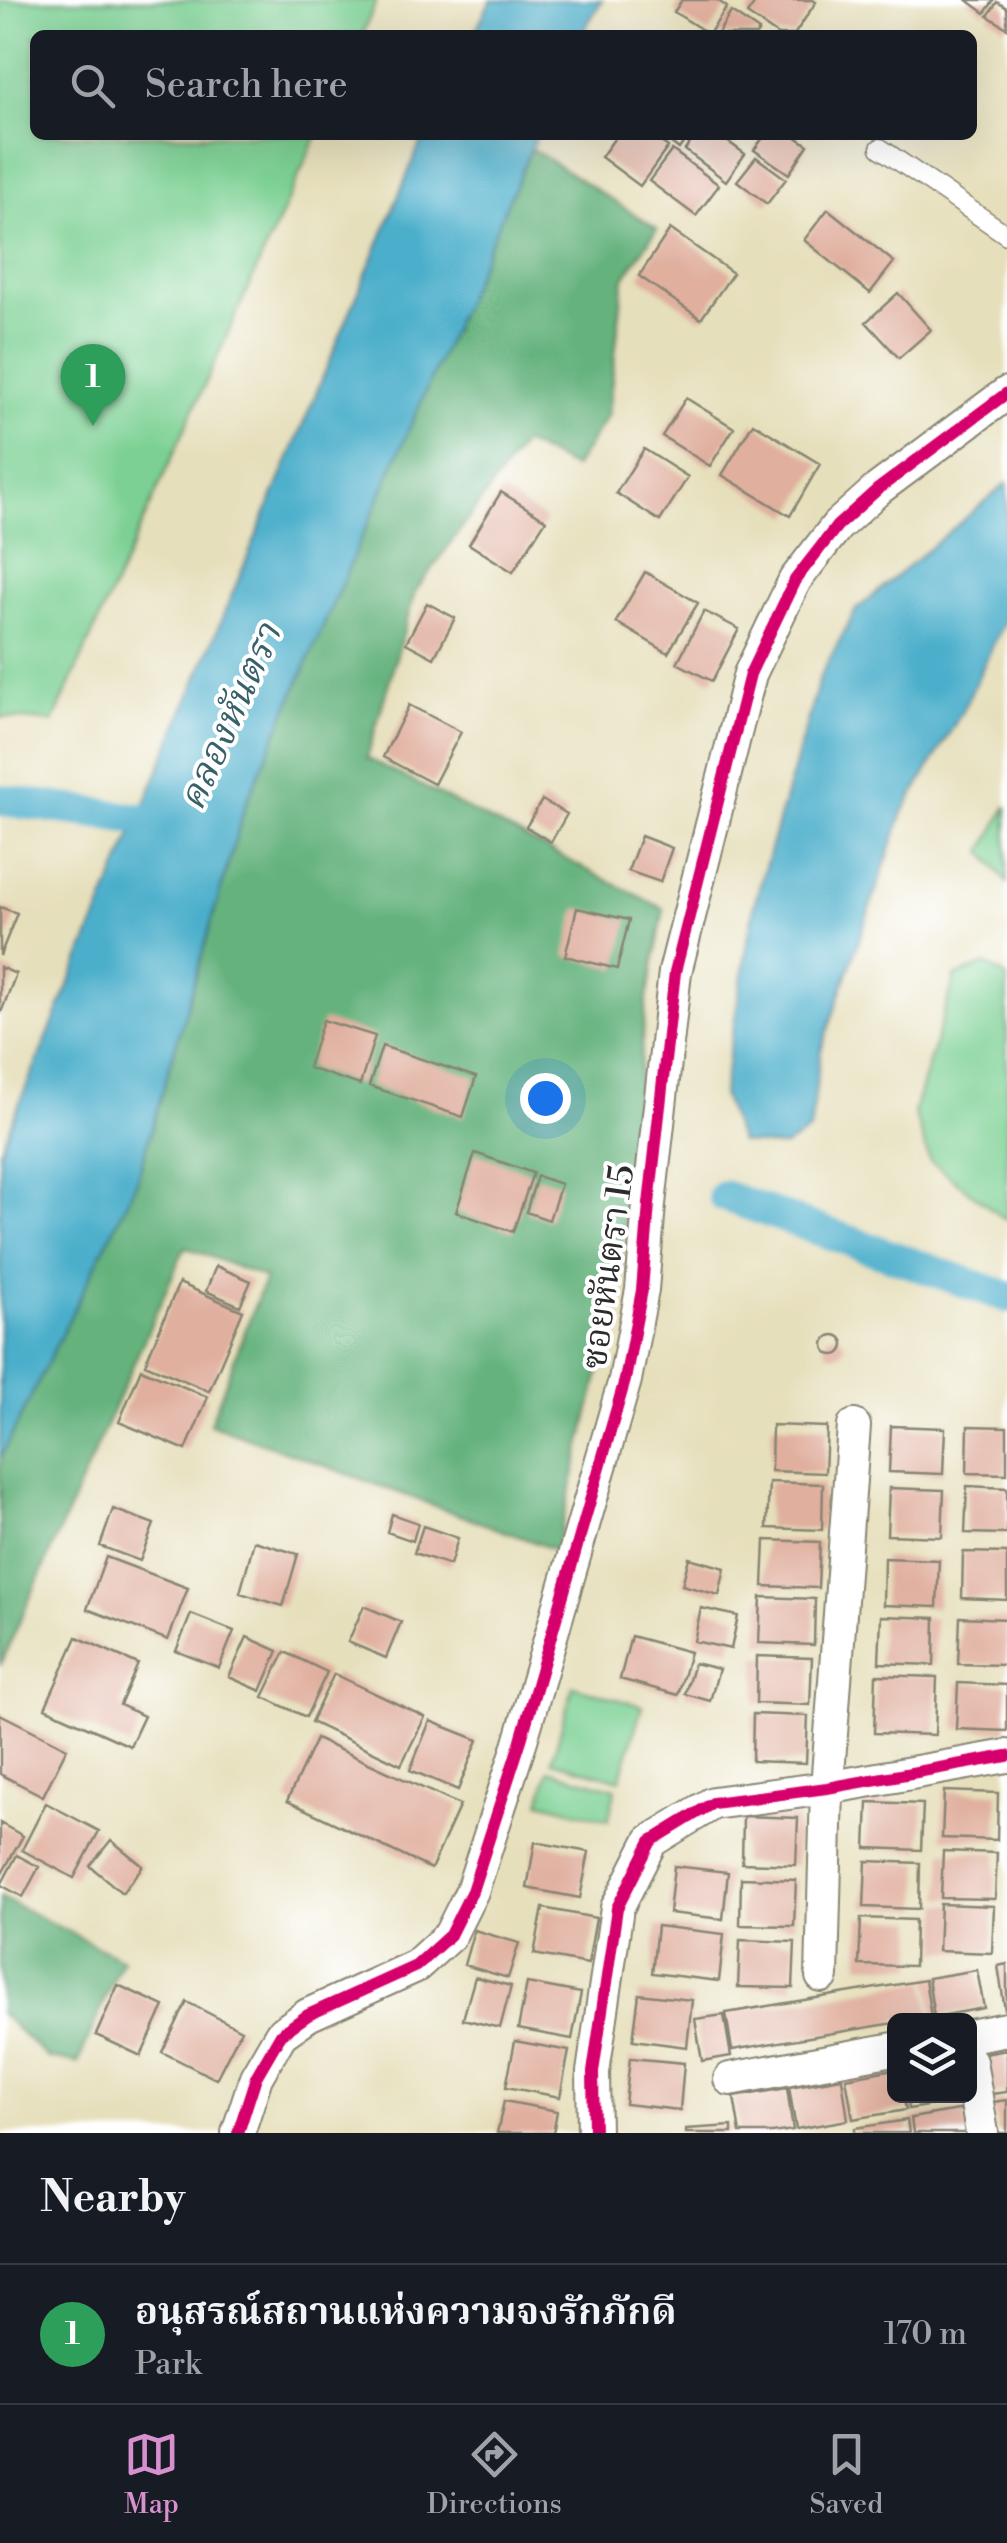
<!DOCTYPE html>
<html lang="en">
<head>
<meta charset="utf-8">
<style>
	:root { --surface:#171b24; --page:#20242c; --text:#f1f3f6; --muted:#9ea1a6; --line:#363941; --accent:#d690ce }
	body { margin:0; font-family:"Libre Bodoni","Noto Serif Thai",serif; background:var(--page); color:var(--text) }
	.controls { position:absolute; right:30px; bottom:30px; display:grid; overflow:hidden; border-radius:15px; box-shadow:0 10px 40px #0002 }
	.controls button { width:90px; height:90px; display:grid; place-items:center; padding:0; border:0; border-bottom:2px solid var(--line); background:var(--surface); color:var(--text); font:50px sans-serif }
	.you { position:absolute; left:545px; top:1098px; width:35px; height:35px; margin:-25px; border:8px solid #fff; border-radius:50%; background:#1a73e8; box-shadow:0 0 0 15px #1a73e833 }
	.badge { display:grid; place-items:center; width:65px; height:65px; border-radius:50%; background:var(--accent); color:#fff; font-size:32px; font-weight:700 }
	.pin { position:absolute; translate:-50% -82px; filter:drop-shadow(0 2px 5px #0008) }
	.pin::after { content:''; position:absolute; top:52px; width:35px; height:30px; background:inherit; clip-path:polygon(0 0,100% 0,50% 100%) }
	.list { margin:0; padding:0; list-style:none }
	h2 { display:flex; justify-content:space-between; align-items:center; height:130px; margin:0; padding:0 40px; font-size:42px }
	h2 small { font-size:32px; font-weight:400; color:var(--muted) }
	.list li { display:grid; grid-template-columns:65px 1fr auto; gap:30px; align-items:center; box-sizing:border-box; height:140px; padding:0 40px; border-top:2px solid var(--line) }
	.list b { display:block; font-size:38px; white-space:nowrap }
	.list p { margin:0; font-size:32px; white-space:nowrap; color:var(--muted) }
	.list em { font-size:32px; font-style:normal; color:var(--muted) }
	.icon { flex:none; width:55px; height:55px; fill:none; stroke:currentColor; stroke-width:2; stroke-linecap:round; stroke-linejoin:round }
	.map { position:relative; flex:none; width:1007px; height:2133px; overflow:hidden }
	.search { position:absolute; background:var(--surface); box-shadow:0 10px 40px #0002; left:30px; right:30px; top:30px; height:110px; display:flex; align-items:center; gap:25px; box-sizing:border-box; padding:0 35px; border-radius:15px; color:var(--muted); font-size:38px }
	.sheet { height:270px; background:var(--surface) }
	nav { display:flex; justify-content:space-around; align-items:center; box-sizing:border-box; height:140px; border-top:2px solid var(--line); background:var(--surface); font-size:28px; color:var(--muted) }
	nav a { display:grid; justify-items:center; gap:5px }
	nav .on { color:var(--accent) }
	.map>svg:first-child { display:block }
	.green { fill:#7cd093; stroke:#547e5f; stroke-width:2.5 }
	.forest { fill:#65b27d; stroke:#486e54; stroke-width:2.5 }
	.water { fill:#4bafcb; stroke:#3b6d7b; stroke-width:2.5 }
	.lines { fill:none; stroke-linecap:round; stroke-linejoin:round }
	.canal { stroke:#4bafcb; stroke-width:32 }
	.building { fill:#e0af9e }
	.service-casing { stroke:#888573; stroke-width:21 }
	.minor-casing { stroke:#888573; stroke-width:36 }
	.service { stroke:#fff; stroke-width:18 }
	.minor { stroke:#fff; stroke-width:32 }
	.cycleway-casing { stroke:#fff; stroke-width:19 }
	.cycleway { stroke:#d6006c; stroke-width:12 }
	.labels { text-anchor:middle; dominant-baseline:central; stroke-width:8; stroke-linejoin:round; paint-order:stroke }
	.street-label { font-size:35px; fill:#2b2b2b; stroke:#fff }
	.water-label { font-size:38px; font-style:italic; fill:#38606b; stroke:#fff }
</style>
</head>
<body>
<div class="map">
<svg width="1007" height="2133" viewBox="0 0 1007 2133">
	<rect width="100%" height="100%" fill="#fff"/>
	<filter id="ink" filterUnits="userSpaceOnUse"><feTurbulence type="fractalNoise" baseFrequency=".01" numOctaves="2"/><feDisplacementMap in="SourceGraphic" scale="20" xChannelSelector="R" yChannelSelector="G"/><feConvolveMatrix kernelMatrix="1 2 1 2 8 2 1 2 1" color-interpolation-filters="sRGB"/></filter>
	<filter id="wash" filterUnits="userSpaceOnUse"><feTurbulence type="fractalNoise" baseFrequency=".0048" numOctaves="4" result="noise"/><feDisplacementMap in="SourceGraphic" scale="40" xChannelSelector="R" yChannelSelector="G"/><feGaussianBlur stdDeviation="2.25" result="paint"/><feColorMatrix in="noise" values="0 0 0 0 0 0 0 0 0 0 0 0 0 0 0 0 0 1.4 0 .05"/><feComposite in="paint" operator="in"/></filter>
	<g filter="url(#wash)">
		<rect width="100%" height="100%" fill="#e6dfbb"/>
		<path class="green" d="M0,0H377L362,35H35V135H317L53,722L0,717Z
			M1007,806V883L983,851Z
			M986,964L1007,977V1221L930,1161L914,1112L955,977Z
			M573,1686L642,1706L620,1780L552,1761Z
			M549,1770L616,1789L608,1820L540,1802Z"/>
		<path class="forest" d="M531,148L657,229L624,278L608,414L574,468L523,443L415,592L367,758L664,909L646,1004L617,1298L556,1550L210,1424L265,1278L185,1247L0,1666V1459L136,1183L245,806Z
			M0,1897L122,1959L78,2063L48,2058L0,2013Z"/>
		<path class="water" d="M491,0H602L581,35H473Z
			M424,135H537L245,806L136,1183L0,1459V1150Z
			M1007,483V615L963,710L903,812L821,1050L810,1130L784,1147L740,1142L722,1095L754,905L820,677L856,610Z"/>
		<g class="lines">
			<path class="canal" d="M0,800L183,825
				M724,1196L1007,1297"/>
		</g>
		<g id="blocks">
			<path class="building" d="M682,0H717L727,7L709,34L674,12Z
				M757,0H813L816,2L794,35H778L747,14Z
				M967,0H994L985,13Z
				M997,2L1007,8V28L988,16Z
				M731,12L759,31L756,35H717Z
				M617,135H652L668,147L640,186L601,157Z
				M661,135H689L679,149Z
				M696,135H719L745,154L726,181L685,150Z
				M765,135H793L808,145L789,174L754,150Z
				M672,150L719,185L696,216L649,181Z
				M756,157L786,179L767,204L737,181Z
				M828,209L894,262L870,293L804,240Z
				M670,229L733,273L701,319L639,276Z
				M898,293L931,330L899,358L866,322Z
				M686,398L734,428L710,466L662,436Z
				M753,423L820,464L790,516L722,475Z
				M644,449L688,477L660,521L616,493Z
				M501,492L546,520L513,572L469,544Z
				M645,572L698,603L668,653L616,622Z
				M427,603L455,618L434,658L406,643Z
				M704,611L739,629L712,681L677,663Z
				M409,705L461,732L434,784L383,757Z
				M542,800L567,814L551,842L526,827Z
				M641,836L672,848L660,882L628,871Z
				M0,907L17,913L0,956Z
				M577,908L629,920L617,969L565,956Z
				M0,967L16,974L0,1015Z
				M323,1020L375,1036L360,1085L308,1068Z
				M382,1046L476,1077L463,1117L369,1086Z
				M475,1153L533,1173L513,1232L456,1212Z
				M537,1176L561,1184L549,1220L526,1212Z
				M216,1266L251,1281L240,1306L206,1291Z
				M179,1283L243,1311L209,1391L145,1364Z
				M824 1345a10 10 0 1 1 20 0a10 10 0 1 1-20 0Z
				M141,1369L208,1397L186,1450L119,1422Z
				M772,1425L827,1427L825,1473L771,1471Z
				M891,1426L945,1428L943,1474L889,1472Z
				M968,1426L1007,1427V1474L967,1473Z
				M769,1482L823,1484L822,1530L767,1528Z
				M967,1486L1007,1488V1534L965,1533Z
				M889,1488L944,1490L942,1537L887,1535Z
				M113,1509L154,1524L140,1561L100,1546Z
				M392,1514L418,1523L413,1541L387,1532Z
				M423,1526L458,1538L450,1565L414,1553Z
				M765,1540L820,1542L818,1588L763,1586Z
				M254,1541L298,1554L283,1606L240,1593Z
				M963,1552L1007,1553V1600L962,1598Z
				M106,1557L188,1588L168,1640L87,1609Z
				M689,1558L725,1568L719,1595L682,1585Z
				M884,1558L939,1560L937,1607L883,1605Z
				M761,1597L815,1599L814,1645L759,1643Z
				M364,1606L401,1622L386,1658L348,1642Z
				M701,1608L738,1616L731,1649L694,1641Z
				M191,1614L234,1631L219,1668L176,1651Z
				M881,1616L935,1618L934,1665L879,1663Z
				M960,1617L1007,1619V1665L958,1664Z
				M631,1636L690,1652L678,1695L620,1679Z
				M77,1637L138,1664L120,1705L144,1716L130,1746L45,1708Z
				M247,1637L278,1651L261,1691L229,1677Z
				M285,1652L327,1672L306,1717L263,1697Z
				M757,1656L812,1658L810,1705L756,1703Z
				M694,1663L719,1669L710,1701L685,1694Z
				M334,1674L425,1717L401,1765L311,1722Z
				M876,1675L937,1677L935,1735L874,1733Z
				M958,1683L1007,1685V1731L956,1729Z
				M0,1714L67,1748L43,1796L0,1774Z
				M753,1714L808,1716L806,1763L752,1761Z
				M430,1721L478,1740L458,1790L410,1770Z
				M316,1739L460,1805L431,1869L287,1801Z
				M944,1791L998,1793L997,1840L942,1838Z
				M868,1802L923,1804L921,1850L866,1848Z
				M46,1803L99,1831L74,1878L22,1850Z
				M743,1816L798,1818L796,1865L742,1863Z
				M0,1823L23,1836L0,1877Z
				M111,1840L143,1866L122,1893L90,1866Z
				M535,1842L589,1852L580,1898L527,1888Z
				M943,1851L997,1853L995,1899L941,1898Z
				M17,1855L39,1867L23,1897L1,1885Z
				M866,1861L920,1863L919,1909L864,1907Z
				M674,1866L728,1872L723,1919L669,1913Z
				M741,1878L796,1880L794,1926L740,1925Z
				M940,1904L994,1906L992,1953L938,1951Z
				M543,1908L596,1918L588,1964L534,1954Z
				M861,1918L915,1920L914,1966L859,1965Z
				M657,1926L724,1934L719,1981L652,1973Z
				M474,1930L519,1943L508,1978L464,1965Z
				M740,1940L795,1942L793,1988L738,1987Z
				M1007,1964V2010H1005L998,1966Z
				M977,1970L984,2008L934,2017L928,1978Z
				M475,1977L511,1986L500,2028L463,2019Z
				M925,1980L931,2017L894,2020V2023L732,2050L726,2013Z
				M527,1983L581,1993L572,2039L518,2029Z
				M118,1985L164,2006L141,2056L96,2035Z
				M639,1994L692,2000L687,2047L633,2040Z
				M187,2002L241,2030L216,2079L162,2052Z
				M724,2015L731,2056L702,2061L695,2019Z
				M515,2041L569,2051L560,2097L506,2087Z
				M1007,2049V2092L991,2094L984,2053Z
				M630,2058L684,2063L680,2110L625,2104Z
				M894,2069V2096H903L906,2110L853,2119L846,2078Z
				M842,2078L848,2120L796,2129L789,2087Z
				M787,2088L793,2130L772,2133H740L734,2097Z
				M907,2096H961L962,2100L909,2109Z
				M1007,2100V2133H998L993,2102Z
				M504,2101L557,2111L553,2133H497Z
				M964,2109L968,2133H913L911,2118Z
				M907,2120L909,2133H855V2128Z
				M732,2126V2133H686V2129Z"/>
		</g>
	</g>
	<g filter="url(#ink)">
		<use href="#blocks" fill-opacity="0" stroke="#888573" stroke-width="2.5"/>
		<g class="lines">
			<defs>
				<path id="service" d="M880,148L1007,235"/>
				<path id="minor" d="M822,1976L827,1788L854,1426
					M970,2036L1007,2029
					M970,2061L982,2133
					M730,2079L894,2049
					M238,2133L256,2077L281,2034L308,2015L416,1966L450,1935L472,1891L521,1740L625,1380L642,1290L649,1204L675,972L750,674L795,580L837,526L878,489L1007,393
					M594,2133L593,2072L617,1908L651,1841L713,1803L827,1788L1007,1756"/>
			</defs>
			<use href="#service" class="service-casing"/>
			<use href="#minor" class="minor-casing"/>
			<use href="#service" class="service"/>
			<use href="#minor" class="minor"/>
			<defs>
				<path id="cycleway" d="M238,2133L256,2077L281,2034L308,2015L416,1966L450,1935L472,1891L521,1740L625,1380L642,1290L649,1204L675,972L750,674L795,580L837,526L878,489L1007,393
					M594,2133L593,2072L617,1908L651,1841L713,1803L827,1788L1007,1756"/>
			</defs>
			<use href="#cycleway" class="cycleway-casing"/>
			<use href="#cycleway" class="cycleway"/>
		</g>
	</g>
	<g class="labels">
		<g class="street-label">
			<text transform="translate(609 1267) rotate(-82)">ซอยหันตรา 15</text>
		</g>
		<g class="water-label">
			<text transform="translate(231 717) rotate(-66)">คลองหันตรา</text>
		</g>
	</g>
</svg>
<div class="controls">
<button><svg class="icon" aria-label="layers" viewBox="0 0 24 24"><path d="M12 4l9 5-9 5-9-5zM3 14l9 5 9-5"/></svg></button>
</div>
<div class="you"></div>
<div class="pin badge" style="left:93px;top:426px;background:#2e9e5b">1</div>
<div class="search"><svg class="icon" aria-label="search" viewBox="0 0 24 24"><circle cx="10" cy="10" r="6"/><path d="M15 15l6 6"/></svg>Search here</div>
</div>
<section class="sheet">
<h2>Nearby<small></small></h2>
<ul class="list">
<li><span class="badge" style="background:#2e9e5b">1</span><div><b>อนุสรณ์สถานแห่งความจงรักภักดี</b><p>Park</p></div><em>170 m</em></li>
</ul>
</section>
<nav>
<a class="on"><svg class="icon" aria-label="map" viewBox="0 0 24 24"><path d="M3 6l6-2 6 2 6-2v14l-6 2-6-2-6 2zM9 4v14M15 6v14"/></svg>Map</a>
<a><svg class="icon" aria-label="directions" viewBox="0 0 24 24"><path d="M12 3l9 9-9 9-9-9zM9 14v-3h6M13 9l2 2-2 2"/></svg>Directions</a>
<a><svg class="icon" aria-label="saved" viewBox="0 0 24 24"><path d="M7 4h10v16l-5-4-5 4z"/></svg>Saved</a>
</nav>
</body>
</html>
